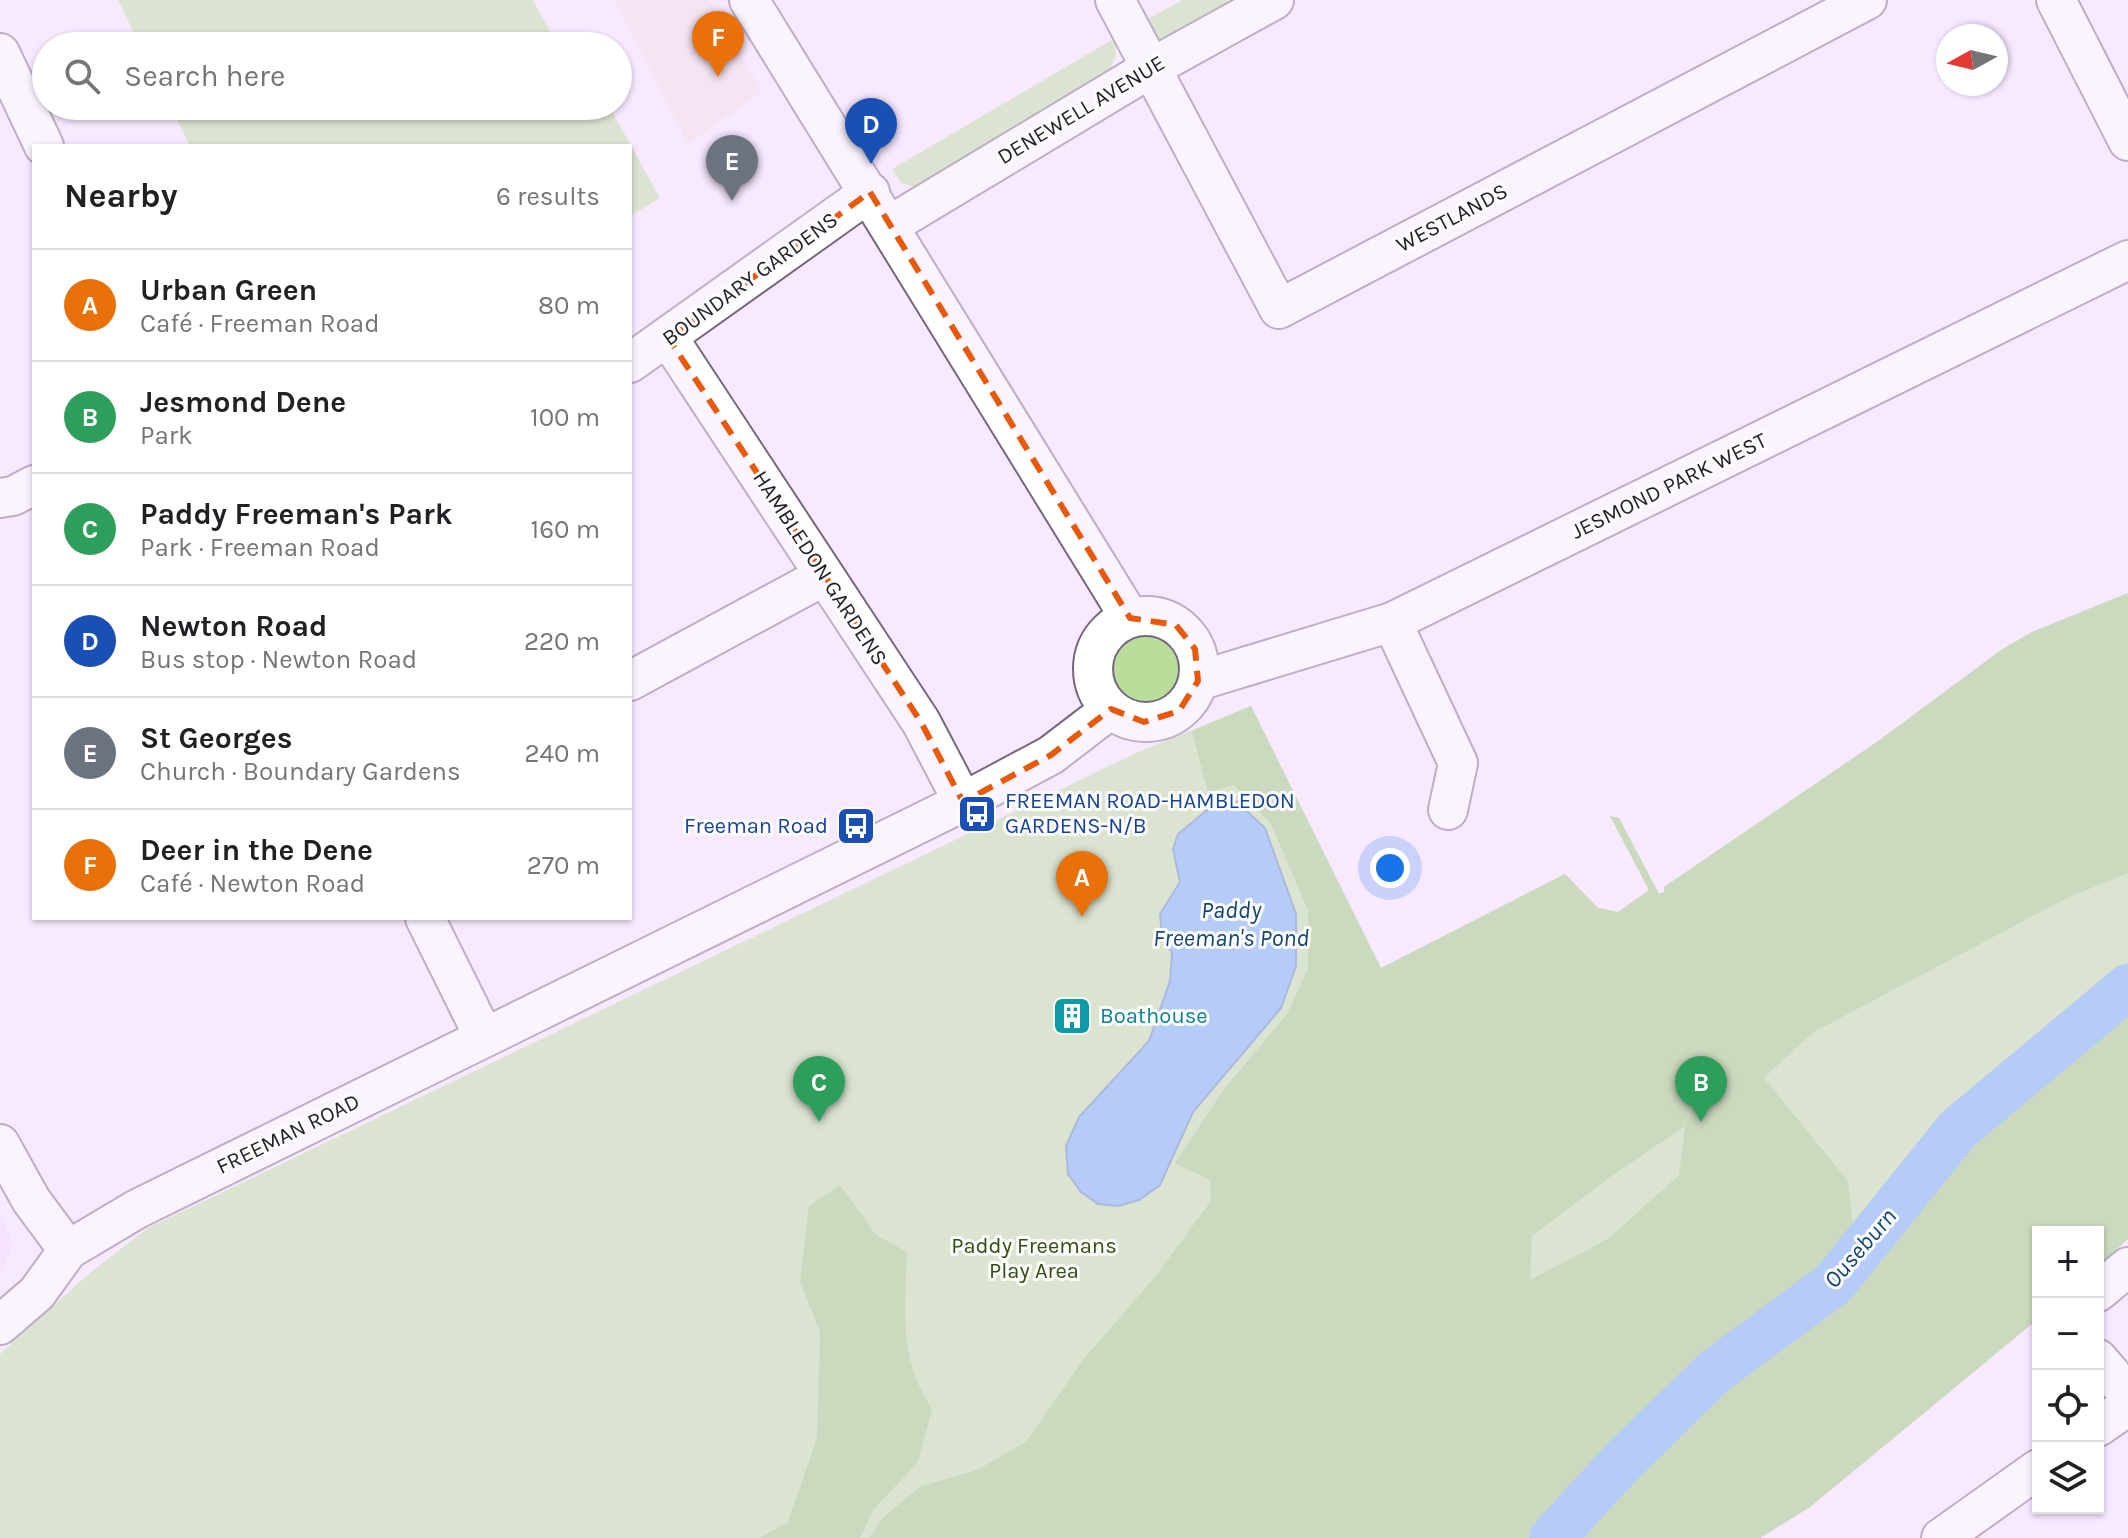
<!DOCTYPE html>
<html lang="en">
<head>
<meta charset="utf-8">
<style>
	:root { --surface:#fff; --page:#f6f6f6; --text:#202124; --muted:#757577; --line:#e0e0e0; --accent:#d93025 }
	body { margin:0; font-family:Karla,sans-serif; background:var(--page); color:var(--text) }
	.controls { position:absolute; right:24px; bottom:24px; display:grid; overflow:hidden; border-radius:0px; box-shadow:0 2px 6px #0004 }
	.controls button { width:72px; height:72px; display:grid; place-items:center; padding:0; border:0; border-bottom:2px solid var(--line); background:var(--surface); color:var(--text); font:40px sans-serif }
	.compass { position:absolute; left:1936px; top:24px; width:72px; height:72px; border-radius:50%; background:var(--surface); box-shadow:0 2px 6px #0004; rotate:262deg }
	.you { position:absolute; left:1390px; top:868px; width:28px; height:28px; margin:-20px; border:6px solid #fff; border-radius:50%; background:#1a73e8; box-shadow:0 0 0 12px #1a73e833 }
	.badge { display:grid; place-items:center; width:52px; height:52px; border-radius:50%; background:var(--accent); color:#fff; font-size:26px; font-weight:700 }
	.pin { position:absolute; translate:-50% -66px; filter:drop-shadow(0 2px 4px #0008) }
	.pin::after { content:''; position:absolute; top:42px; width:28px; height:24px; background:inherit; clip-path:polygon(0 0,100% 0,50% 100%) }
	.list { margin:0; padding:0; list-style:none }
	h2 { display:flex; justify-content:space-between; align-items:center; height:104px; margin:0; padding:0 32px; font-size:34px }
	h2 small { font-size:26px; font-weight:400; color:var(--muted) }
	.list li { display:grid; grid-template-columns:52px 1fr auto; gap:24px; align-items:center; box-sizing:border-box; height:112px; padding:0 32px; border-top:2px solid var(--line) }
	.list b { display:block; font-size:30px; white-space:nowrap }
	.list p { margin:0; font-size:26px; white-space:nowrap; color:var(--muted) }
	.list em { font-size:26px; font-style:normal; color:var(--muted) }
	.icon { flex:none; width:44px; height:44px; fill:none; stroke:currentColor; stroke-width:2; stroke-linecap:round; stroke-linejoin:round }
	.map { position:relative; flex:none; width:2128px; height:1538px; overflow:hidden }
	.search { position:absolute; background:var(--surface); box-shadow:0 2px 6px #0004; left:32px; top:32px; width:600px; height:88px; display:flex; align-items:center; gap:20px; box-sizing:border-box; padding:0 28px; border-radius:44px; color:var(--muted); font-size:30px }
	.panel { position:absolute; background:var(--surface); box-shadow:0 2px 6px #0004; left:32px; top:144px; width:600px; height:776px; border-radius:0px }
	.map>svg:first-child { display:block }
	.commercial { fill:#f7dde5 }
	.built { fill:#f1dcfd }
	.green { fill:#b8de9a }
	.forest { fill:#96c56f; fill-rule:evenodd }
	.water { fill:#63a8ee; stroke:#507fb3; stroke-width:2 }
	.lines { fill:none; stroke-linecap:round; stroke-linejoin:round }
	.river { stroke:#63a8ee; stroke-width:46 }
	.minor-casing { stroke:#76677e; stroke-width:42 }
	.minor { stroke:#fff; stroke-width:38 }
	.marked { fill:none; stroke:#e8590c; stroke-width:6; stroke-dasharray:16 10; stroke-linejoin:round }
	.labels { text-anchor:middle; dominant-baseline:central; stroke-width:6; stroke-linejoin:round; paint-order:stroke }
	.street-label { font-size:22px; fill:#241e28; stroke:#fcfcfc }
	.transit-label { font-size:22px; fill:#164399; stroke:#fcfcfc; text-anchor:start }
	.culture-label { font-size:22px; fill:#0d838f; stroke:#fcfcfc; text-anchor:start }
	.park-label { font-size:22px; fill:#314f13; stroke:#fcfcfc }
	.water-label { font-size:24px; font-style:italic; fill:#134471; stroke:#fcfcfc }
</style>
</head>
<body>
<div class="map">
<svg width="2128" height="1538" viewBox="0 0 2128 1538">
	<rect width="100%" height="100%" fill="#f7e9ff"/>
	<path class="commercial" d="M614,0H709L762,92L688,144Z"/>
	<path class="built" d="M0,1213L13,1244L0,1278Z"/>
	<path class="green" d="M118,0H533L558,46H140Z
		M1182,0H1250L1168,42L1149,36L1139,24Z
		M1115,38L1116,56L1106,78L918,188L901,183L892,169Z
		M170,106H609L660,198L630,216V146H190Z
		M2128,593V1239L2098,1266V1232H2038V1319L1810,1507L1760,1538H0V1354L92,1271L148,1228L1138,752L1251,706L1381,968L1565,874L1598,908L1618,912L1649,890L1610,816L1619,818L1659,894L1664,892V887L1881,739L2001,650L2032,632Z
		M1111 670a36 36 0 1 1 72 0a36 36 0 1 1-72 0Z"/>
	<path class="forest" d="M2128,593V873L2065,899L1812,1033L1764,1078L1848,1181L1857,1263L1957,1137L2128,998V1239L2098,1266V1232H2038V1319L1810,1507L1760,1538H869L883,1518L919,1487L977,1470L1026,1442L1083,1360L1154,1278L1211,1201L1210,1180L1175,1163L1224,1089L1287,1014L1308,969V910L1271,824L1234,785L1208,792L1192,731L1251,706L1381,968L1565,874L1598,908L1618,912L1649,890L1610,816L1619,818L1659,894L1664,892V887L1881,739L2001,650L2032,632ZM1685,1126L1679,1175L1608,1239L1530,1280L1532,1236L1606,1180Z
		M840,1185L876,1235L907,1252C905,1311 898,1357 932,1409L918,1462L874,1509L860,1538H760L788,1522L817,1438L820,1332L800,1281L809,1206Z"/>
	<path class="water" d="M1218,801H1236L1265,828L1296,914V966L1281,1008L1193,1112L1160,1185L1139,1200L1118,1206L1098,1204L1081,1192L1068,1174L1066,1146L1079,1117L1149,1041L1170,981L1172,953L1162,936L1160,914L1180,882L1173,849L1178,834Z"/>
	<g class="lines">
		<path class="river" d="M1552,1538L1621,1463L1715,1371L1833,1284L1958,1129L2128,987"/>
		<defs>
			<path id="minor" d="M749,0L1130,618
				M1115,0L1279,309L1867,0
				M2056,0L2128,141
				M0,53L44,146
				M890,225L1151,68L1274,0
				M669,339L921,722L963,802
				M630,363L870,192
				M0,498L13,496L34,485
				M1093 669a53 53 0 1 1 106 0a53 53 0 1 1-106 0Z
				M1392,622L1458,763L1448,810
				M630,681L824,576
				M1198,681L1392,622L2128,260
				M425,918L484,1037
				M0,1144L31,1200L68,1250
				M2098,1292L2128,1267
				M0,1325L37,1293L68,1250L137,1209L963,802L1051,755L1111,709
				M2098,1359L2128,1394
				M2098,1427L2128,1406
				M1941,1538L2038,1469"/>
		</defs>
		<use href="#minor" class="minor-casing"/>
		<use href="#minor" class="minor"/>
	</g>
	<path d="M0 0H2128V1538H0ZM870,192L1130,618L1176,625L1195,649L1198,681L1179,711L1144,722L1111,709L1051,755L963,802L921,722L669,339Z" fill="#f7e9ff" fill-opacity=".55" fill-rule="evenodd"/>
	<path class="marked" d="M870,192L1130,618L1176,625L1195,649L1198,681L1179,711L1144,722L1111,709L1051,755L963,802L921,722L669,339Z"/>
	<defs>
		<symbol id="bus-square" viewBox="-11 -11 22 22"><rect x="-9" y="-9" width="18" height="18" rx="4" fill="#1a4fb4" stroke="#fcfcfc"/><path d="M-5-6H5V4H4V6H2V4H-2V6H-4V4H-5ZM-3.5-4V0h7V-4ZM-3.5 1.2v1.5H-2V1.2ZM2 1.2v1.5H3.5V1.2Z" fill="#fff"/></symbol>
		<symbol id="building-square" viewBox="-11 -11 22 22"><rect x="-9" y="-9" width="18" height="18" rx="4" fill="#0f9aa8" stroke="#fcfcfc"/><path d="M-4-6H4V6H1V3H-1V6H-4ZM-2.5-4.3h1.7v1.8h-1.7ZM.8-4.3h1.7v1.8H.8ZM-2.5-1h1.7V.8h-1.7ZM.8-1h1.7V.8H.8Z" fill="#fff"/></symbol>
	</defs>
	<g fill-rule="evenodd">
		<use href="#bus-square" x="955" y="792" width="44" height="44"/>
		<use href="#bus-square" x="834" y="804" width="44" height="44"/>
		<use href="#building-square" x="1050" y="994" width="44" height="44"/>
	</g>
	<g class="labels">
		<g class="street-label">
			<text transform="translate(1081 110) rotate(-31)">DENEWELL AVENUE</text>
			<text transform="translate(1452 218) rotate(-28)">WESTLANDS</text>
			<text transform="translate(750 279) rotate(-36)">BOUNDARY GARDENS</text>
			<text transform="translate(1669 486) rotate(-26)">JESMOND PARK WEST</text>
			<text transform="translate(820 568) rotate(57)">HAMBLEDON GARDENS</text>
			<text transform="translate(288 1134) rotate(-26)">FREEMAN ROAD</text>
		</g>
		<g class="transit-label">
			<text x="1005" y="801">FREEMAN ROAD-HAMBLEDON<tspan x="1005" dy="25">GARDENS-N/B</tspan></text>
			<text x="828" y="826" text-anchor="end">Freeman Road</text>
		</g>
		<g class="culture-label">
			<text x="1100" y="1016">Boathouse</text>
		</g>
		<g class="park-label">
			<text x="1034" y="1246">Paddy Freemans<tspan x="1034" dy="25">Play Area</tspan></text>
		</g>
		<g class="water-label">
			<text x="1231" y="910">Paddy<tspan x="1231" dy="28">Freeman's Pond</tspan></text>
			<text transform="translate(1860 1248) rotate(-49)">Ouseburn</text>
		</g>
	</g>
</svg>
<div class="controls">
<button>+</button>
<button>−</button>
<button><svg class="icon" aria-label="locate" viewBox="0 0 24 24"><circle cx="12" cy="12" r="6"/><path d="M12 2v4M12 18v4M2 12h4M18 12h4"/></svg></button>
<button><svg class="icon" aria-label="layers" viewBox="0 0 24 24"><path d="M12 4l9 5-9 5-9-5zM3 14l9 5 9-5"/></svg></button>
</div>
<svg class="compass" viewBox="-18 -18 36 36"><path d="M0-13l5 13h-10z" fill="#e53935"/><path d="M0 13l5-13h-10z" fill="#757577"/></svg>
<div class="you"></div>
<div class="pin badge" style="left:1082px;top:917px;background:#e8710a">A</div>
<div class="pin badge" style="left:1701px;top:1122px;background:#2e9e5b">B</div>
<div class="pin badge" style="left:819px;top:1122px;background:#2e9e5b">C</div>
<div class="pin badge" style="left:871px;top:164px;background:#1a4fb4">D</div>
<div class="pin badge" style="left:732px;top:201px;background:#6b7280">E</div>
<div class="pin badge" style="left:718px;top:77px;background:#e8710a">F</div>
<div class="search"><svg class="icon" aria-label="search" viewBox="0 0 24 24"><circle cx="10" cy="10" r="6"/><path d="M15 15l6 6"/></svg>Search here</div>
<section class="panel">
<h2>Nearby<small>6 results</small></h2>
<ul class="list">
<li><span class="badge" style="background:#e8710a">A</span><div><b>Urban Green</b><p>Café · Freeman Road</p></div><em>80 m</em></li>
<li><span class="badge" style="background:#2e9e5b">B</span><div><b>Jesmond Dene</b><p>Park</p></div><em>100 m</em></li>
<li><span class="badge" style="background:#2e9e5b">C</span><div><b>Paddy Freeman's Park</b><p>Park · Freeman Road</p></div><em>160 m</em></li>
<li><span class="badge" style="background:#1a4fb4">D</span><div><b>Newton Road</b><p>Bus stop · Newton Road</p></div><em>220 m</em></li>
<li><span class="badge" style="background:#6b7280">E</span><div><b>St Georges</b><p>Church · Boundary Gardens</p></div><em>240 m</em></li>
<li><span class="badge" style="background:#e8710a">F</span><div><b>Deer in the Dene</b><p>Café · Newton Road</p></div><em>270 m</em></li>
</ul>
</section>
</div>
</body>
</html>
